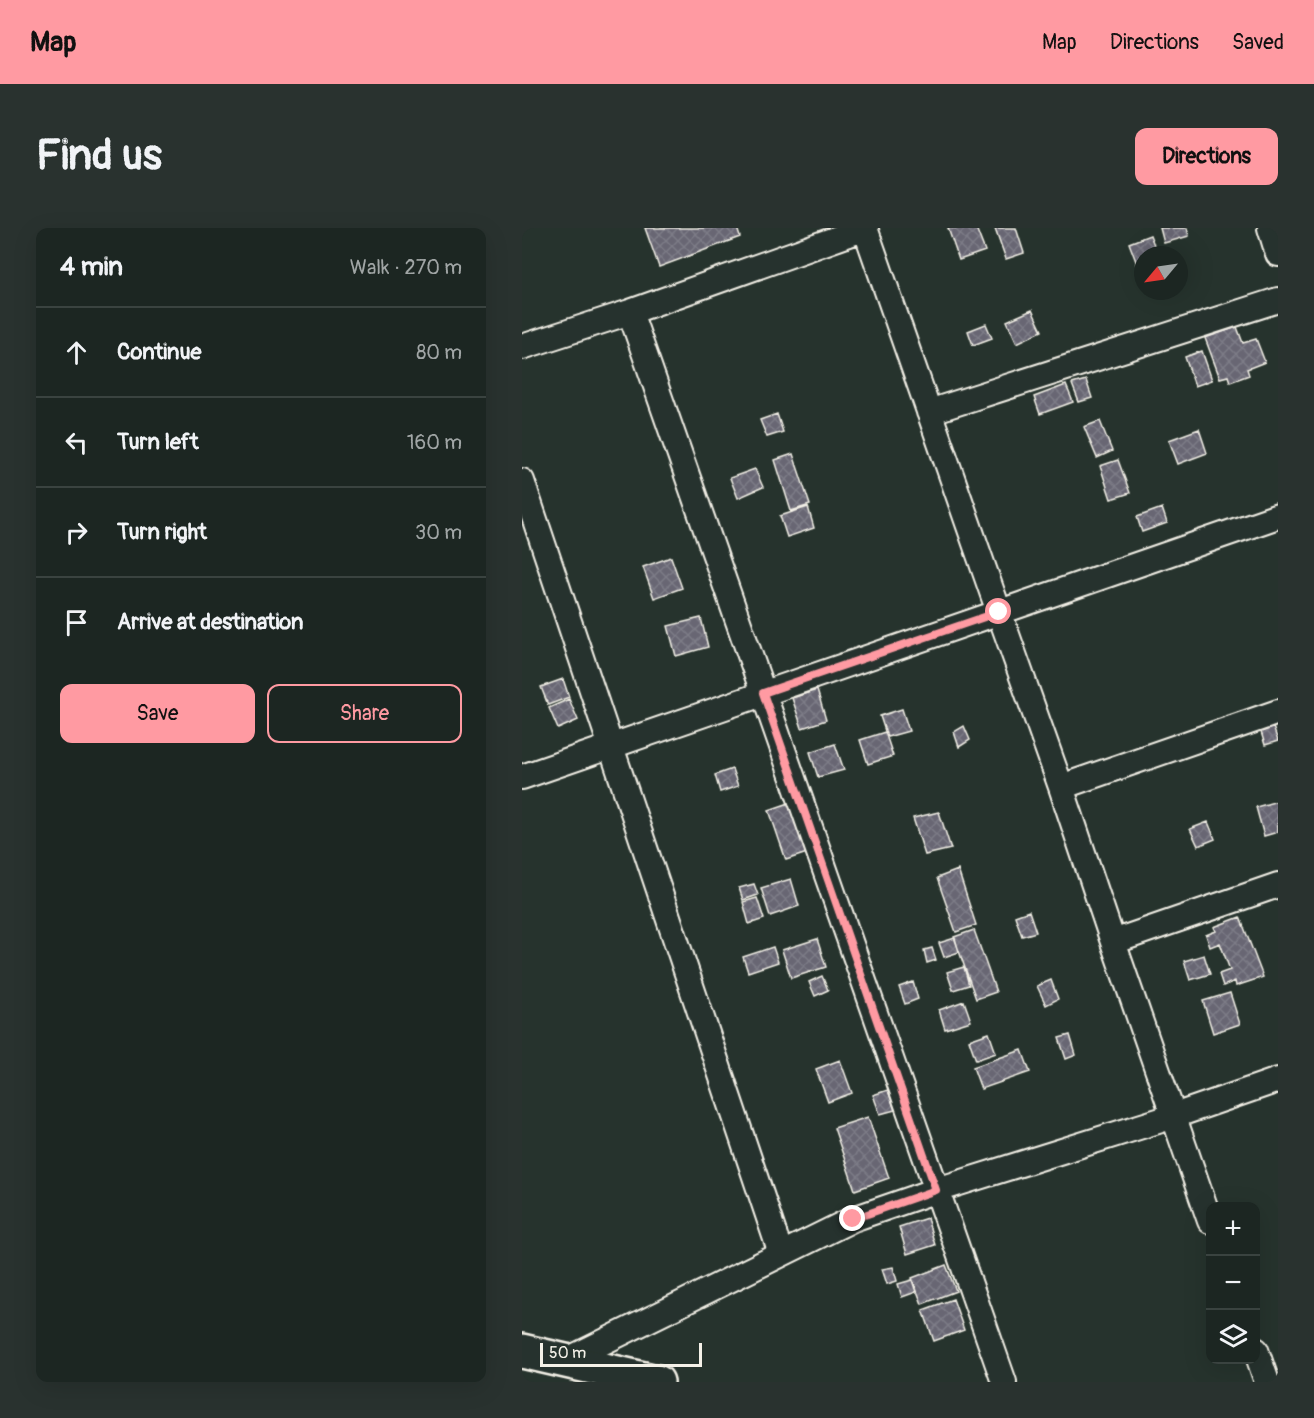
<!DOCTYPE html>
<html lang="en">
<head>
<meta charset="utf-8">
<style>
	:root { --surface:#1c2622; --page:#29322f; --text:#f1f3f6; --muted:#a0a5a5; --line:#3a4340; --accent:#ff9aa2 }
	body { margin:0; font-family:Pangolin,sans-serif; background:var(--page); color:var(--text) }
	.controls { position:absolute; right:18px; bottom:18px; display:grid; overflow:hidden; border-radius:12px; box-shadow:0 6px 24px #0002 }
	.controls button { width:54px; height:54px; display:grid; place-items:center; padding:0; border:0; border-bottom:2px solid var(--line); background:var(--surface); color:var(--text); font:30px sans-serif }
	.compass { position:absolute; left:612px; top:18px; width:54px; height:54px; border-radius:50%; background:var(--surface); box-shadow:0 6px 24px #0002; rotate:241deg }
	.scale { position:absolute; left:18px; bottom:15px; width:162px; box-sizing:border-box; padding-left:6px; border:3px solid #f4f1e8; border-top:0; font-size:16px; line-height:21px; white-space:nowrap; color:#f4f1e8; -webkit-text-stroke:4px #26332d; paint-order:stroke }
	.stop { position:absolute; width:18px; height:18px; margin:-14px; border:4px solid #ff9aa2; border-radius:50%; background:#fff }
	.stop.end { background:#ff9aa2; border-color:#fff; box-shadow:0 2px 6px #0008 }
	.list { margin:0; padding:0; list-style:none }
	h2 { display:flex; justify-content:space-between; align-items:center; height:78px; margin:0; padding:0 24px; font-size:26px }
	h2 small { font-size:20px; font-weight:400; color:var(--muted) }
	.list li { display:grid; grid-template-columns:39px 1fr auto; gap:18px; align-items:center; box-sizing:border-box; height:90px; padding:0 24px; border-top:2px solid var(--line) }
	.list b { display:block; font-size:22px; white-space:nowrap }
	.list em { font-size:20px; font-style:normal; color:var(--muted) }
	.actions { display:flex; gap:12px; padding:18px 24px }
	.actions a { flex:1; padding:14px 0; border:2px solid var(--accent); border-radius:12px; text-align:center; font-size:21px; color:var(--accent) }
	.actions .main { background:var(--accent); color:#111 }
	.icon { flex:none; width:33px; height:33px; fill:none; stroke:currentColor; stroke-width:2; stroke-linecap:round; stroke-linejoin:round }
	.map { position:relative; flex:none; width:756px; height:1154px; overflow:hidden; border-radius:12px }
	header { display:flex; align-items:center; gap:36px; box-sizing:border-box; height:84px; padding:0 30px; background:var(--accent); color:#111 }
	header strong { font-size:28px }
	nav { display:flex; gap:33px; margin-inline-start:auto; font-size:21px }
	.intro { display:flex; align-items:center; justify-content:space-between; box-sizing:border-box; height:144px; padding:0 36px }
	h1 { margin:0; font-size:42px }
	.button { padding:15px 27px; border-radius:12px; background:var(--accent); color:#111; font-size:21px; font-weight:700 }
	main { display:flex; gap:36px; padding:0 36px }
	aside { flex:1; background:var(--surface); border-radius:12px; box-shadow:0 6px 24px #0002 }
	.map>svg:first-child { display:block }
	.building { fill:url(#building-cross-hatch); stroke:#f4f1e8; stroke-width:1.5 }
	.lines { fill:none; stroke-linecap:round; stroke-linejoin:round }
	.street-casing { stroke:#f4f1e8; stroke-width:28 }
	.highway-casing { stroke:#f4f1e8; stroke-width:38 }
	.street { stroke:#26332d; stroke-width:24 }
	.highway { stroke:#26332d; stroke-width:33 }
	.route { stroke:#ff9aa2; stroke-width:8 }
</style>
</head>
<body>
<header>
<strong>Map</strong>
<nav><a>Map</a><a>Directions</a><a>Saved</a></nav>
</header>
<div class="intro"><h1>Find us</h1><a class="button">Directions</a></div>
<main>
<aside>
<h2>4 min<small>Walk · 270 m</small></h2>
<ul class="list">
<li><svg class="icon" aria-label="ahead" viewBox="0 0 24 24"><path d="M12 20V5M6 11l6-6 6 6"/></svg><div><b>Continue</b></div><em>80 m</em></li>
<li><svg class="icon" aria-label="left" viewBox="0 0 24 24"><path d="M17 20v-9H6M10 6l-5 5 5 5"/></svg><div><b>Turn left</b></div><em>160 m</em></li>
<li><svg class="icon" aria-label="right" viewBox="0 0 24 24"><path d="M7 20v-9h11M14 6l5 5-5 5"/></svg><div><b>Turn right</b></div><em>30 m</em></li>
<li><svg class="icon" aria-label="arrive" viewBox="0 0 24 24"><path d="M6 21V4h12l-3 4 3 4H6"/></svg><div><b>Arrive at destination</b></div></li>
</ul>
<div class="actions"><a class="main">Save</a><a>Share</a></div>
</aside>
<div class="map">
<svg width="756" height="1154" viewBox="0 0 756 1154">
	<defs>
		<pattern id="building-cross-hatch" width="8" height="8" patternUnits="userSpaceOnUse" patternTransform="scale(1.5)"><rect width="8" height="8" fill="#676673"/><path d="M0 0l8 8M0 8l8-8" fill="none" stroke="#7d7c87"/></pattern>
	</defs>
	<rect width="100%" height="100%" fill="#26332d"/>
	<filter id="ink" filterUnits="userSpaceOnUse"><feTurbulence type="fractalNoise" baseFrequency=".0167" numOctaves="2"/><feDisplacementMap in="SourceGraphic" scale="12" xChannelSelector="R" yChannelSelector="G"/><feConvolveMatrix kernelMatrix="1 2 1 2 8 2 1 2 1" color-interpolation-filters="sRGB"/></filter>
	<g filter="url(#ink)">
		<path class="building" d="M123,0H215L218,9L137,39Z
			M426,0H454L463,23L437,32Z
			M473,0H494L502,25L484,31Z
			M638,0H665L667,8L642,15Z
			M628,7L636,27H621V40L617,41L607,15Z
			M510,82L520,103L495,115L485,93Z
			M464,96L470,110L451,117L446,103Z
			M715,99L721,115L734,111L743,134L725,141L727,147L708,154L706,148L698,150L683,110Z
			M680,123L690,152L673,158L663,129Z
			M564,152L570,170L557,174L550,156Z
			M544,157L551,174L518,186L512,169Z
			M255,186L261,204L245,209L238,192Z
			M578,193L590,223L575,230L562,199Z
			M677,201L685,225L656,236L647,212Z
			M271,226L288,277L269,283L253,232Z
			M596,232L608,265L589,271L578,238Z
			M233,241L241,259L216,270L208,250Z
			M286,279L292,300L265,309L258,288Z
			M640,280L645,295L620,304L615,289Z
			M149,329L160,360L132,370L121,339Z
			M179,390L186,419L154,428L146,398Z
			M41,451L47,469L26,477L19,459Z
			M295,462L304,492L280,500L270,470Z
			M47,471L56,492L36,501L27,480Z
			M380,481L387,503L365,509L358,488Z
			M442,498L448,512L437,519L432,504Z
			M751,499L756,513L743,517L739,504Z
			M363,504L371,528L346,536L338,512Z
			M313,516L322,542L296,549L288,524Z
			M210,541L216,558L198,564L193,547Z
			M273,573L291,623L264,632L247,582Z
			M756,573V604L742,608L734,579Z
			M417,584L429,621L403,627L391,590Z
			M686,594L693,611L676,618L668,601Z
			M436,642L454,697L434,704L415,650Z
			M269,651L277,678L248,688L239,660Z
			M232,656L236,667L221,672L217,660Z
			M235,670L242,691L227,696L221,674Z
			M507,683L514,704L500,708L493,688Z
			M718,689L741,749L714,758L713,753L701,758L697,746L708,742L698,715L688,719L684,707L694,703L692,699Z
			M452,702L474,764L454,771L432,709Z
			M433,710L437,724L422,729L417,715Z
			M295,711L304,739L269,750L260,722Z
			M251,719L256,734L226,744L221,729Z
			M410,720L414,732L405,735L402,722Z
			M682,727L688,746L668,752L662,733Z
			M442,739L447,757L431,762L425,744Z
			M300,748L306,762L293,768L287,754Z
			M529,752L536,771L524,777L515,758Z
			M391,754L396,771L383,776L377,759Z
			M708,765L718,796L691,805L681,773Z
			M442,773L449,793L423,801L417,782Z
			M467,805L474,825L454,832L447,812Z
			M548,807L554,827L544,831L537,810Z
			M500,822L508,844L459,861L451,839Z
			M318,832L330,865L306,874L294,841Z
			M366,862L373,882L358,886L351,867Z
			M346,889L367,950L333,962L312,900Z
			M405,990L413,1017L385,1026L377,999Z
			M424,1037L434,1063L400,1076L390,1050Z
			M371,1039L375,1053L365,1056L360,1041Z
			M390,1052L394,1064L380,1069L376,1056Z
			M431,1071L442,1102L412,1113L401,1082Z"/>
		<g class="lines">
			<defs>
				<path id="street" d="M343,0L477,384L539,559L591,714L688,993
					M748,0L756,26
					M108,84L482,1154
					M0,119L108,84L344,0
					M407,184L756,72
					M0,253L259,1026
					M0,549L756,288
					M539,559L756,484
					M591,714L756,657
					M734,1122L745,1154
					M43,1133L331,991L415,962L652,888L756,852"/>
				<path id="highway" d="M0,1123L135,1154"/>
			</defs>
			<use href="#street" class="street-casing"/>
			<use href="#highway" class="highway-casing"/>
			<use href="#street" class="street"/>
			<use href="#highway" class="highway"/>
		</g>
	</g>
	<g class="lines" filter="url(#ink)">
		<path class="route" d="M331,991L414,962L241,465L477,384"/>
	</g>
</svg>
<div class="controls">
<button>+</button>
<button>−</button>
<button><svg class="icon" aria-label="layers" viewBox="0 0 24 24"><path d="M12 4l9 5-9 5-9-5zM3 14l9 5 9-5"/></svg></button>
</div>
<svg class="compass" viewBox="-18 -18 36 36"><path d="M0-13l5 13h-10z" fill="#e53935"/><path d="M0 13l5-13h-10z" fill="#a0a5a5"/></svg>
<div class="scale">50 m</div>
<div class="stop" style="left:477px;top:384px"></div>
<div class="stop end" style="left:331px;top:991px"></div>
</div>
</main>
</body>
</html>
